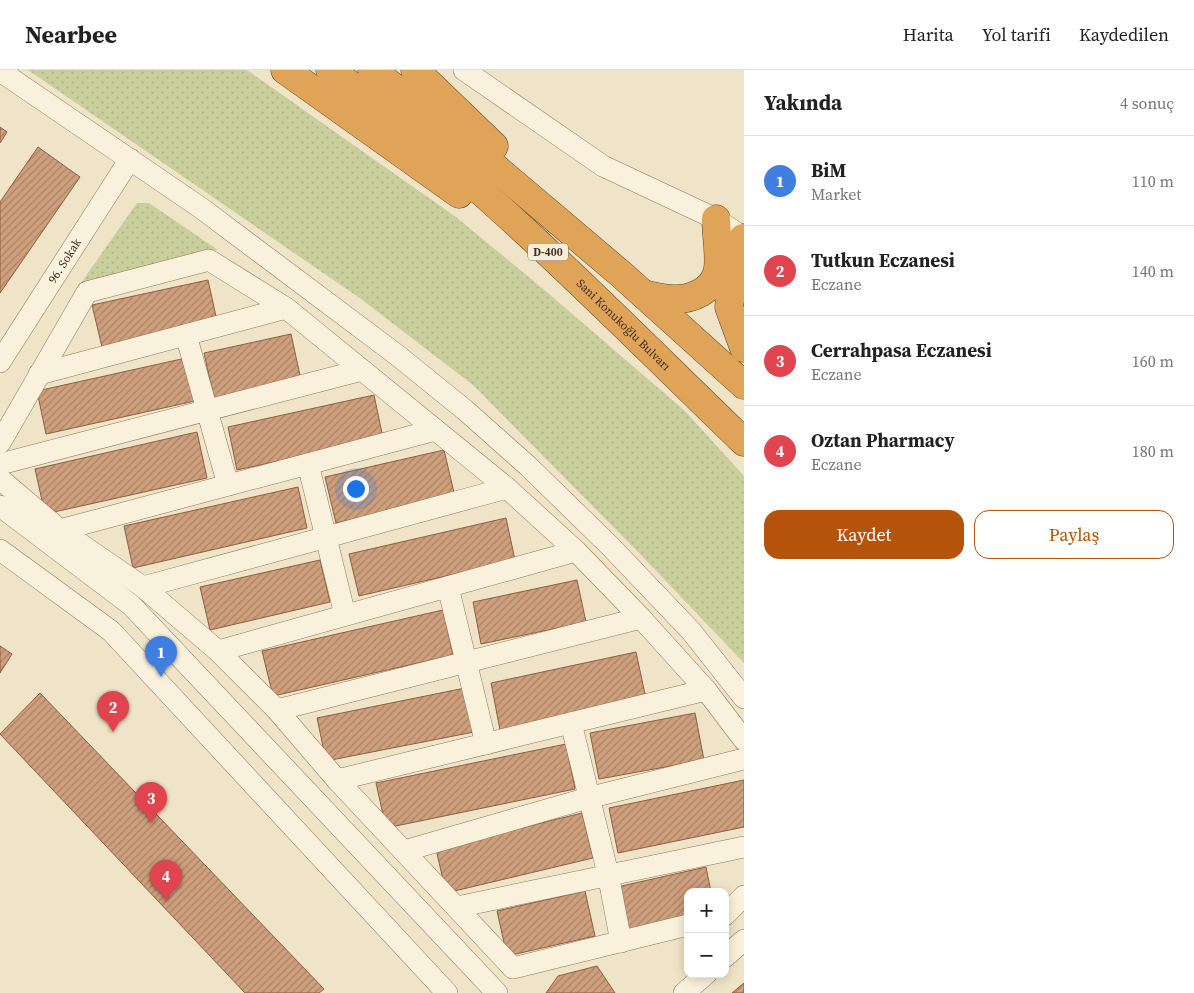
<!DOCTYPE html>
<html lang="tr">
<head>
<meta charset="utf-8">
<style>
	:root { --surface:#fff; --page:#f2f2f2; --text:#222; --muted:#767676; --line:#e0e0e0; --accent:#b45309 }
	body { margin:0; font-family:"Source Serif 4",serif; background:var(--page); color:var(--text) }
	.controls { position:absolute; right:15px; bottom:15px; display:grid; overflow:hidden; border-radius:10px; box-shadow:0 2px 12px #0003 }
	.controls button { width:45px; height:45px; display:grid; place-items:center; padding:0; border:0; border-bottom:1px solid var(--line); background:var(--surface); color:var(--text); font:25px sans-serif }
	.you { position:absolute; left:355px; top:418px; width:18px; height:18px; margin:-12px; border:4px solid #fff; border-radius:50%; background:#1a73e8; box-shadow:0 0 0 8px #1a73e833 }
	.badge { display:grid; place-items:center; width:32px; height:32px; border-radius:50%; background:var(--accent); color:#fff; font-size:16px; font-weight:700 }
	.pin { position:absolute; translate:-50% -41px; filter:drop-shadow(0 1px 2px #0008) }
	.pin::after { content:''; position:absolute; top:26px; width:18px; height:15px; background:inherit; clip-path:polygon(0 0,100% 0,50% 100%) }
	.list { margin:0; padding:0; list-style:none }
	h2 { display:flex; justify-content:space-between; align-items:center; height:65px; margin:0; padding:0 20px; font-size:21px }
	h2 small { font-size:16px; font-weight:400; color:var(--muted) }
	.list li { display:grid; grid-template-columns:32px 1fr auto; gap:15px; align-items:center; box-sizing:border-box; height:90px; padding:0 20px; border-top:1px solid var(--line) }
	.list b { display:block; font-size:19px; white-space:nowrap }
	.list p { margin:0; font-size:16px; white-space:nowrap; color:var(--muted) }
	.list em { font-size:16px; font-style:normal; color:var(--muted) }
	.actions { display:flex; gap:10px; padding:15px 20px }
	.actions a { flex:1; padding:11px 0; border:1px solid var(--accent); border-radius:15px; text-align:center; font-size:18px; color:var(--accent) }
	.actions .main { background:var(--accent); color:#fff }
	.map { position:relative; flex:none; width:744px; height:923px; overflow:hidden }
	header { display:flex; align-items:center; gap:30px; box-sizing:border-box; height:70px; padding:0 25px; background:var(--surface); border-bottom:1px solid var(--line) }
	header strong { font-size:24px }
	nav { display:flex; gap:28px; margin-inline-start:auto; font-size:18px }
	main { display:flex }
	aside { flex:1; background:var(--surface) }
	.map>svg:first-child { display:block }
	.grass { fill:url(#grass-dots) }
	.building { fill:url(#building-hatch); stroke:#8d5f41 }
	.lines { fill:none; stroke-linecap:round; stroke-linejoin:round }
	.minor-casing { stroke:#8d765c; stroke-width:22 }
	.highway-casing { stroke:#5b4430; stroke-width:29 }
	.minor { stroke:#faf1dc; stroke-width:21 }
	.highway { stroke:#e0a458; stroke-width:28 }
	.labels { text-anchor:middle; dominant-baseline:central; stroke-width:5; stroke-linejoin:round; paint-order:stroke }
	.shield { fill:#f7eed8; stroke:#756857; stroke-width:1 }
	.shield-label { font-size:11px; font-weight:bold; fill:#3d2e20 }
	.street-label { font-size:12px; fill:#3d2e20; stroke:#f7eed8 }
</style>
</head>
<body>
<header>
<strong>Nearbee</strong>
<nav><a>Harita</a><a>Yol tarifi</a><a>Kaydedilen</a></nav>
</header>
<main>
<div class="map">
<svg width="744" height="923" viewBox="0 0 744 923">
	<defs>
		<pattern id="grass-dots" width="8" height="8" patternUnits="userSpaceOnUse" patternTransform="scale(1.25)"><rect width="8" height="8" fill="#c9cf9b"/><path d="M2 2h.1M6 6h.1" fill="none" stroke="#aeb285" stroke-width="1.8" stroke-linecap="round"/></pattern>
		<pattern id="building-hatch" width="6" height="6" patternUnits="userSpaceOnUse" patternTransform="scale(1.25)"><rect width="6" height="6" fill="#cf9f7d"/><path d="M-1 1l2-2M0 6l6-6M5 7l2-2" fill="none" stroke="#a98266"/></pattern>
	</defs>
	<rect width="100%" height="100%" fill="#f0e4c8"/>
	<path class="grass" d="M28,0H247L456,147L548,223L685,341L744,406V593L641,485L473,315L361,229Z
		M137,133H149L218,180L81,213Z"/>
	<path class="building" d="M0,57L7,62L0,73Z
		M38,77L80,107L0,223V132Z
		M208,210L217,251L102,277L92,235Z
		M291,264L301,310L214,328L204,283Z
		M186,288L195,331L46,364L37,321Z
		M374,325L383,368L237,400L228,357Z
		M197,362L207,408L45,444L35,399Z
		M444,380L455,427L336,453L325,407Z
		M298,417L307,458L133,498L124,456Z
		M506,448L515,490L359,526L349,484Z
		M320,490L330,532L210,560L200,517Z
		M577,510L586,552L481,574L473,532Z
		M443,540L453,585L273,626L262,581Z
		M0,576L12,584L0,603Z
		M636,582L646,629L500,660L491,613Z
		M465,618L474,662L326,691L317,648Z
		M40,623L324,919L319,923H245L0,664Z
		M695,643L704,690L599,709L590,663Z
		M566,674L575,719L386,758L376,713Z
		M744,710V757L618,783L609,738Z
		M582,743L593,788L446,823L436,779Z
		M706,797L711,822H688V848L627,862L617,817Z
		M585,821L595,866L507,886L497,841Z
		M597,896L615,923H546L558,906Z
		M744,913V923H732Z"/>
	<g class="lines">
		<defs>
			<g id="minor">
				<path d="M464,0L603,96L716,149L744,168"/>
				<path d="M0,1L201,138L397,285L465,340L528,396L611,477L691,561L744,628"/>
				<path d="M186,265L228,415"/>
				<path id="s1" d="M0,292L130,89"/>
				<path d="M39,304L286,238"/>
				<path d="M0,373L87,222L209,190L286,238L507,418L576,481L641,548L706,620L744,670"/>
				<path d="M0,394L362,300"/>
				<path d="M308,394L345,545"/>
				<path d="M0,409L60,460L143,517L218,581L277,640L337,710L513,898L688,855"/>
				<path d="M0,436L131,535L497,923"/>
				<path d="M60,460L435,360"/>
				<path d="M0,480L111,561L447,923"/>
				<path d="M143,517L507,418"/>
				<path d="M448,517L486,674"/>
				<path d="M218,581L576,481"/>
				<path d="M277,640L641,548"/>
				<path d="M571,653L608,804L621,872"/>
				<path d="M337,710L706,620"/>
				<path d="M404,781L588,728L744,689"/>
				<path d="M457,837L744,777"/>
				<path d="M725,845L744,826"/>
				<path d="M725,887L744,870"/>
				<path d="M684,923L706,904"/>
			</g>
			<g id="highway">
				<path d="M285,0L459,124"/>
				<path id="s2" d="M330,0C481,108 610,243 744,372"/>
				<path d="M372,0L491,94L622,205L744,315"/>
				<path d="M415,0L494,76"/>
				<path d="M743,168L734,203L729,237L744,278"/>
				<path d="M643,224C653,226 663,229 673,229C691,230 712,221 717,203C721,190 716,164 716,149"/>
			</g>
		</defs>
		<use href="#minor" class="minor-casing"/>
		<use href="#highway" class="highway-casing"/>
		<use href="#minor" class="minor"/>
		<use href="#highway" class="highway"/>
	</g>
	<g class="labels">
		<rect class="shield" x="528" y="173.5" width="40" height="17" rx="4"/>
		<g class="shield-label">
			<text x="548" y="182">D-400</text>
		</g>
		<g class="street-label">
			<text stroke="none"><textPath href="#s1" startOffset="120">96. Sokak</textPath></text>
			<text stroke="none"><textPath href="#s2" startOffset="389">Sani Konukoğlu Bulvarı</textPath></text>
		</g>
	</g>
</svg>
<div class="controls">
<button>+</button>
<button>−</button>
</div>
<div class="you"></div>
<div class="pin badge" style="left:161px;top:607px;background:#3f7fe0">1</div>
<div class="pin badge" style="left:113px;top:662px;background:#e0444e">2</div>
<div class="pin badge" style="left:151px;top:753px;background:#e0444e">3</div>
<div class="pin badge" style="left:166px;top:831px;background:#e0444e">4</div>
</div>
<aside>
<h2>Yakında<small>4 sonuç</small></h2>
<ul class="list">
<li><span class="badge" style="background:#3f7fe0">1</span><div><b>BiM</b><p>Market</p></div><em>110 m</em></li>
<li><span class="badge" style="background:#e0444e">2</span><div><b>Tutkun Eczanesi</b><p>Eczane</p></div><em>140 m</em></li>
<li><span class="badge" style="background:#e0444e">3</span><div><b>Cerrahpasa Eczanesi</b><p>Eczane</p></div><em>160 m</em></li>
<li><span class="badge" style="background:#e0444e">4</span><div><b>Oztan Pharmacy</b><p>Eczane</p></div><em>180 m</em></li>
</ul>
<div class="actions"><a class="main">Kaydet</a><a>Paylaş</a></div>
</aside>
</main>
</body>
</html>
